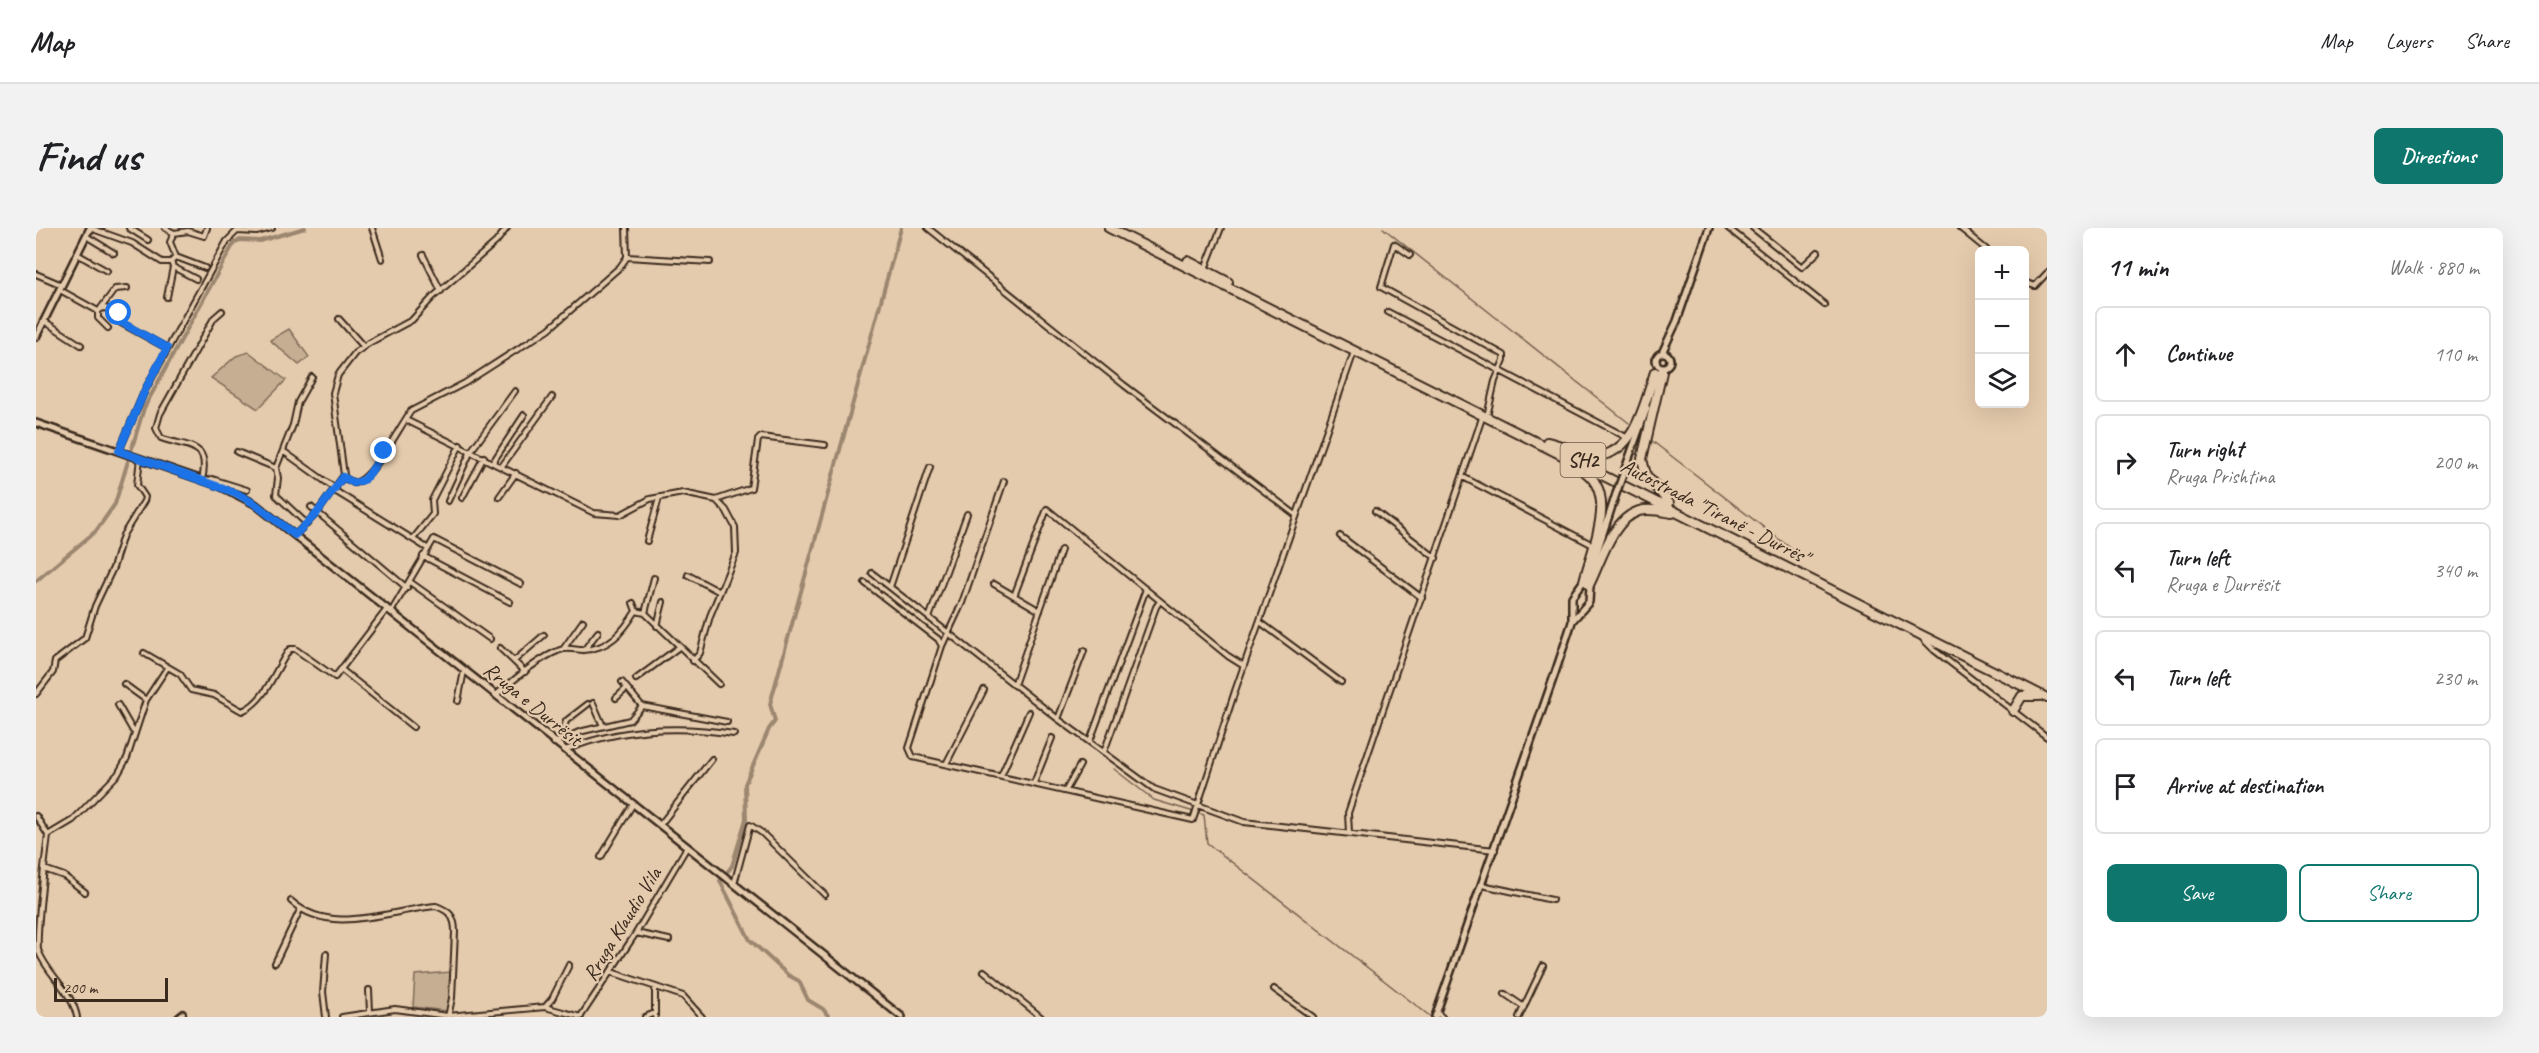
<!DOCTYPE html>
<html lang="en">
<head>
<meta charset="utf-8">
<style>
	:root { --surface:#fff; --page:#f2f2f2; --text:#202124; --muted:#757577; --line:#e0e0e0; --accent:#0f766e }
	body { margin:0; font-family:Caveat,sans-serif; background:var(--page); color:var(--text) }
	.controls { position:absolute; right:18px; top:18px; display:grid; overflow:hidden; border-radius:9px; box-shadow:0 6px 24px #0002 }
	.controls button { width:54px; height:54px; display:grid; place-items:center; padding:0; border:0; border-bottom:2px solid var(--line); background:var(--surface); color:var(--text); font:30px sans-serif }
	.scale { position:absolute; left:18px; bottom:15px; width:114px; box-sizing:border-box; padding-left:6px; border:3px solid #3b2a1e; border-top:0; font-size:16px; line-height:21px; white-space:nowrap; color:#3b2a1e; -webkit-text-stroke:4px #e5cbad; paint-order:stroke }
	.stop { position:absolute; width:18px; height:18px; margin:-14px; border:4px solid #1a73e8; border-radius:50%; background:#fff }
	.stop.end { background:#1a73e8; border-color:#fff; box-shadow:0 2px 6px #0008 }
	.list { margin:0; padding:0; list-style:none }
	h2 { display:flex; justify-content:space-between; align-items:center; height:78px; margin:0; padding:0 24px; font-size:26px }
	h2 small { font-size:20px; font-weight:400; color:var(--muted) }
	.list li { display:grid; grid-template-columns:39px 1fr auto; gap:18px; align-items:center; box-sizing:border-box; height:96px; margin:0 12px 12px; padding:0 12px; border:2px solid var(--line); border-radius:9px }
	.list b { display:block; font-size:22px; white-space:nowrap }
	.list p { margin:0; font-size:20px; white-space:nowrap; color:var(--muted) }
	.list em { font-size:20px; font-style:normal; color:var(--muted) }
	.actions { display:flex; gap:12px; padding:18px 24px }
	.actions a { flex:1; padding:14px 0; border:2px solid var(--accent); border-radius:9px; text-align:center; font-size:21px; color:var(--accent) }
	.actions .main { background:var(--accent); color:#fff }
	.icon { flex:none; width:33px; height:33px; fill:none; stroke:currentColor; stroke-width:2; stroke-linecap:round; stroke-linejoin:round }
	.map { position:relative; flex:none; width:2011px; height:789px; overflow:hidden; border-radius:9px }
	header { display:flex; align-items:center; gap:36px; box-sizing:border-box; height:84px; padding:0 30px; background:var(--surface); border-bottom:2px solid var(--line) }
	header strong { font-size:28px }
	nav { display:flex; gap:33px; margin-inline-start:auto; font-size:21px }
	.intro { display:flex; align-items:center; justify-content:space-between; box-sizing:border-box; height:144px; padding:0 36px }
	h1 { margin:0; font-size:42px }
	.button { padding:15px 27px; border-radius:9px; background:var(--accent); color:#fff; font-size:21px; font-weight:700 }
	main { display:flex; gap:36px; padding:0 36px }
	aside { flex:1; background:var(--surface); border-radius:9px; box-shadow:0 6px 24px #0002 }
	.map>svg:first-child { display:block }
	.green { fill:#c6ae93; stroke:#806c58; stroke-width:1.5 }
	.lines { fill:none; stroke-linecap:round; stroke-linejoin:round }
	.stream { stroke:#75614f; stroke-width:1.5 }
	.canal { stroke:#9b866f; stroke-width:4 }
	.street-casing { stroke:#3b2a1e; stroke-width:8 }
	.secondary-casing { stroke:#3b2a1e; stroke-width:10 }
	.highway-casing { stroke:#3b2a1e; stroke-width:12 }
	.street { stroke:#e5cbad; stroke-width:4 }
	.secondary { stroke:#e5cbad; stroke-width:5 }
	.highway { stroke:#e5cbad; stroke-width:8 }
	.secondary-bridge-casing { stroke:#3b2a1e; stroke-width:10; stroke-linecap:butt }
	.secondary-bridge { stroke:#e5cbad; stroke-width:5 }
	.route { stroke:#1a73e8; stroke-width:8 }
	.labels { text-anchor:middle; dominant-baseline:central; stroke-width:4.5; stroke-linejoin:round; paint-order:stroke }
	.shield { fill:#e5cbad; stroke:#6e5a49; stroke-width:1.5 }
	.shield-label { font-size:20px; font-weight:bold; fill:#3b2a1e }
	.street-label { font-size:21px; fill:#3b2a1e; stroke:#e5cbad }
</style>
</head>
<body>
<header>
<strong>Map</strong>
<nav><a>Map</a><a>Layers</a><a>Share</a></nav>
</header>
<div class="intro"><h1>Find us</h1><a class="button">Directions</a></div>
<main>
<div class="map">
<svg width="2011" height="789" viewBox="0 0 2011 789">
	<rect width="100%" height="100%" fill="#e5cbad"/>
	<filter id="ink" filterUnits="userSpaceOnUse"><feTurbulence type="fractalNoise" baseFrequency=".0167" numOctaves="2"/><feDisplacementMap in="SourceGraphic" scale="12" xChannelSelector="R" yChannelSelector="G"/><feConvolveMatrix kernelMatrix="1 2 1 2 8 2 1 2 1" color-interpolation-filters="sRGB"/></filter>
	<g filter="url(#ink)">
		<path class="green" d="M253,101L273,129L263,137L234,112Z
			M213,124L250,152L222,181L175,150L200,128Z
			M415,744L414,771L411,783L377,779L379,747Z"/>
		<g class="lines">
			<path class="stream" d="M1347,0L1593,195
				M1616,213L1766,329
				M1078,541L1118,572L1168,587L1171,615L1395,789"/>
			<path class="canal" d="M0,353L60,303L79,276L108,180L198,15L204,12L224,13L269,0
				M793,789L787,781L772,772L763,753L752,747L714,712L684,653L696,638L710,591L709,556L733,501L739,493L734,476L865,0"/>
			<defs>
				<path id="street" d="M54,0L96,15L126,34H135L140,29
					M93,0L112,12
					M129,0L138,5
					M336,0L346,31
					M892,0L1088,157L1260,287
					M1692,0L1789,77
					M1717,0L1766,39L1782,24
					M1924,0L1951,22
					M138,5L134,14L140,29L169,40
					M138,5L152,3L168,8L171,0
					M50,8L78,25
					M41,26L71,43
					M387,27L405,63
					M1374,27L1358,16L1345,59L1468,127V132L1459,153L1452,184
					M591,29L674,34
					M135,34L137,39L160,51
					M1169,41L1185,0
					M0,46L26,57
					M1988,54L1999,58L2011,45
					M24,62L62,83
					M131,69L137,39
					M65,80L79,61L91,60
					M1352,84L1592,210
					M303,91L327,118
					M8,93L45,117
					M72,100L62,90V83L67,80L79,82L85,95L131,120
					M372,193L558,285L584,287L614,271L647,265L680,272L690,282L699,299L700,325L674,388L664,425L657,433
					M83,223L109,162L191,13L201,3L221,4L236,0
					M247,223L300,261
					M201,224L240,240
					M457,234L488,187
					M466,238L516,169
					M307,249L318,255C337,252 364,198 375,183L429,155L513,101L584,39L591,29L590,0
					M1427,249L1557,317
					M166,252C175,213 151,220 125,210L120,200L124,186L178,90L186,83
					M169,253L176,251L211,262
					M299,263L391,320
					M463,269L480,245
					M426,270L448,229
					M680,272L715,260L722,212L725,209L789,217
					M412,273L435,223L479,163
					M275,279L371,360
					M1339,283L1400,330
					M271,296L240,267L242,250L240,240L257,197L262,174L276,149
					M259,307L281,285L308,247L297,165L302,147L319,125L333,115L376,92L397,69L460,14L471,0
					M1304,308L1386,370
					M377,311L397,286L396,272L424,217
					M611,313L623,270
					M387,328L474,374
					M836,345L1022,491L1118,561L1208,594L1459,622
					M652,347L684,364
					M374,354L454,411
					M829,355L902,411L906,418L873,520L877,529L1157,592L1199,463L1318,124
					M958,356L1004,383
					M854,359L894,239
					M978,368L1011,281L1192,428L1208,438
					M600,383L609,385L683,456
					M355,384L398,311L485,356
					M609,385L618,350
					M893,390L931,286
					M1224,394L1305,454
					M621,398L627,374
					M1887,411L1898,422L2011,509
					M906,418L926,375L968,253
					M464,420L489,444
					M528,420L547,393
					M548,422L562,404
					M108,425L144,446L155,462L178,467L206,483C231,473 239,440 254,421H259L299,449L351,381
					M478,433L508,407
					M306,442L377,499
					M600,451L643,419
					M586,454L606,478L691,494
					M88,456L110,472
					M978,457L1025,322
					M0,466L17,444L19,433L49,410L59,378L77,340L87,307L108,273L109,269L101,257L104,230
					M460,467C479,451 501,431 524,422C531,419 540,422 547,422C573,421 587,404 600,383L597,375
					M580,470L591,460
					M422,473L428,443
					M557,475L567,498
					M82,477L97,503
					M1022,491L1048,423
					M525,510L530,493L552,476
					M1054,513L1110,361
					M518,515L543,504L594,492L606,478
					M529,522C583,500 641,497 698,506
					M1068,524L1120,379L1124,373
					M910,536L948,462
					M965,548L993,484
					M998,555L1016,510
					M1030,562L1044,537
					M0,588L12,607C9,634 0,698 2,722C11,747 36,762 41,789
					M624,597L676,531
					M1313,605L1312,585L1447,187
					M12,607L37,592L82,546L91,530L110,472L131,440
					M565,629L597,576
					M8,641L28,648L49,664
					M698,656L714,597L726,605L789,667
					M1446,657L1516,672
					M255,673C294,709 354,682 400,678C414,683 419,689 419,704L416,770L412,789
					M600,705L633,712
					M239,735L264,682
					M948,743L1005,789
					M575,744L647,768L666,789
					M619,759V789
					M1238,761L1277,789
					M333,762L334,784
					M1469,766L1488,779
					M509,779L516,771L533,737
					M1401,785L1406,789
					M545,788L600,705L651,619
					M142,789L147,785
					M290,789L287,764L290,726
					M306,789L359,781L412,788L509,779L545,789
					M609,789L619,785
					M1483,789L1507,738"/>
				<path id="secondary" d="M0,109L54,0
					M1620 132a7 7 0 1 1 14 0a7 7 0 1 1-14 0Z
					M1626,125L1641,93L1673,0
					M0,195L184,258L219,276L866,789
					M1589,241L1611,180
					M1537,392L1553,374L1555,342L1580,266
					M1399,789L1519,445L1536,394V369L1549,351"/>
				<path id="highway" d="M1073,0L2011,470
					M1152,33L1192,54
					M1626,144L1606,231L1610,247L1633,275
					M1511,214C1528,217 1545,229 1561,228C1600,225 1609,173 1619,144
					M1545,241C1584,264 1556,319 1548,353
					M1553,357C1565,334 1575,292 1603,283C1613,280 1625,283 1636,285
					M1977,483L1986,468H2003"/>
			</defs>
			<use href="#street" class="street-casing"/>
			<use href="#secondary" class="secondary-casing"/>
			<use href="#highway" class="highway-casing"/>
			<use href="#street" class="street"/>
			<use href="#secondary" class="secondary"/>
			<use href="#highway" class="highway"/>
			<defs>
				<path id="secondary-bridge" d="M1580,266L1589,241"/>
			</defs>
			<use href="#secondary-bridge" class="secondary-bridge-casing"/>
			<use href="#secondary-bridge" class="secondary-bridge"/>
		</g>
	</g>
	<g class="lines" filter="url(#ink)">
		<path class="route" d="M83,85L85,94L131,120L109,162L83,223L200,265L219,276L259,307L281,285L307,249L318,255L328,252L334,245L348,223"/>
	</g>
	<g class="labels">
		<rect class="shield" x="1524.5" y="215" width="45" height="34" rx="4.5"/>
		<g class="shield-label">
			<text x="1547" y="232">SH2</text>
		</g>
		<g class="street-label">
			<text transform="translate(1679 283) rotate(27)">Autostrada "Tiranë - Durrës"</text>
			<text transform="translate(497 476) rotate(39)">Rruga e Durrësit</text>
			<text transform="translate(586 696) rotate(-58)">Rruga Klaudio Vila</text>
		</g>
	</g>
</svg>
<div class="controls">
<button>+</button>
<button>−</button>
<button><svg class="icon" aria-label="layers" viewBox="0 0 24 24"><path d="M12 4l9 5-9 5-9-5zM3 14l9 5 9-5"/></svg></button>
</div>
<div class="scale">200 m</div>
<div class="stop" style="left:83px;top:85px"></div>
<div class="stop end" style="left:348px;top:223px"></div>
</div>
<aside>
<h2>11 min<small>Walk · 880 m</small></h2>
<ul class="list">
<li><svg class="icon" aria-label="ahead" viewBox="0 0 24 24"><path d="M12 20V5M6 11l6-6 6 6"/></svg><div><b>Continue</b></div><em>110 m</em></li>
<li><svg class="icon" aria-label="right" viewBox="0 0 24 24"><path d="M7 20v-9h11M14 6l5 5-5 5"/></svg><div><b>Turn right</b><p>Rruga Prishtina</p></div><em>200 m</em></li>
<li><svg class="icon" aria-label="left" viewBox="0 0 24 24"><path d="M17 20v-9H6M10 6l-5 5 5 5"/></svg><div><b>Turn left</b><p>Rruga e Durrësit</p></div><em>340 m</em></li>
<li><svg class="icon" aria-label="left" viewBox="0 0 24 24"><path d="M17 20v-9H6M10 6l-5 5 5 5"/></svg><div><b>Turn left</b></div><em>230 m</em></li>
<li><svg class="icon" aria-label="arrive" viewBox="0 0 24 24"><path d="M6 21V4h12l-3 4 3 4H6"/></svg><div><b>Arrive at destination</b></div></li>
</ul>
<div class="actions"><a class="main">Save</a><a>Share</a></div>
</aside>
</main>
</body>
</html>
